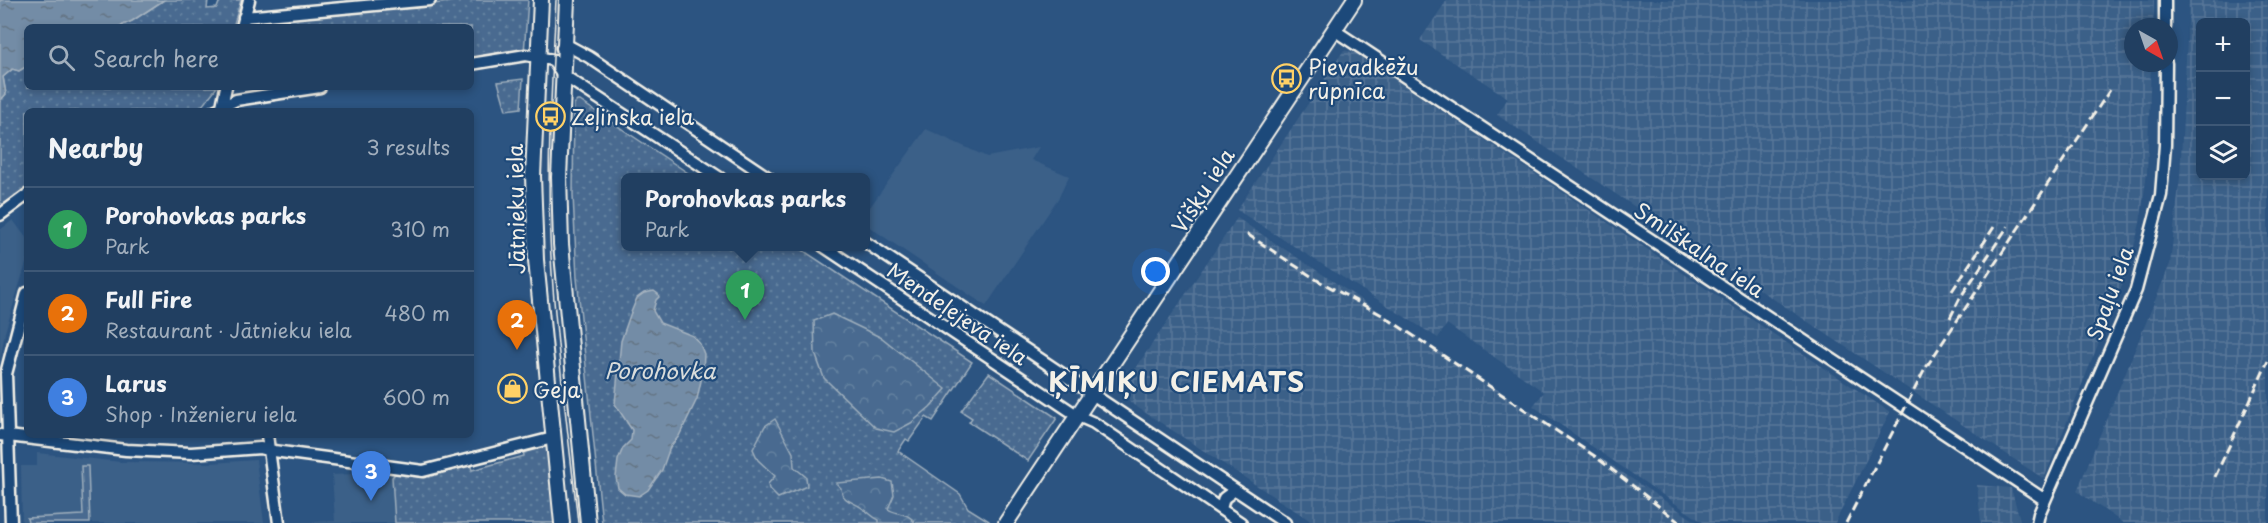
<!DOCTYPE html>
<html lang="en">
<head>
<meta charset="utf-8">
<style>
	:root { --surface:#213f61; --page:#2d4a6a; --text:#f1f3f6; --muted:#a2afbd; --line:#3e5876; --accent:#d6ab8b }
	body { margin:0; font-family:"Playpen Sans",sans-serif; background:var(--page); color:var(--text) }
	.controls { position:absolute; right:18px; top:18px; display:grid; overflow:hidden; border-radius:9px; box-shadow:0 3px 9px #0003 }
	.controls button { width:54px; height:54px; display:grid; place-items:center; padding:0; border:0; border-bottom:2px solid var(--line); background:var(--surface); color:var(--text); font:30px sans-serif }
	.compass { position:absolute; left:2124px; top:18px; width:54px; height:54px; border-radius:50%; background:var(--surface); box-shadow:0 3px 9px #0003; rotate:140deg }
	.you { position:absolute; left:1156px; top:272px; width:21px; height:21px; margin:-15px; border:4px solid #fff; border-radius:50%; background:#1a73e8; box-shadow:0 0 0 9px #1a73e833 }
	.badge { display:grid; place-items:center; width:39px; height:39px; border-radius:50%; background:var(--accent); color:#fff; font-size:20px; font-weight:700 }
	.pin { position:absolute; translate:-50% -50px; filter:drop-shadow(0 2px 3px #0008) }
	.pin::after { content:''; position:absolute; top:32px; width:21px; height:18px; background:inherit; clip-path:polygon(0 0,100% 0,50% 100%) }
	.popup { position:absolute; left:621px; top:173px; width:249px; height:78px; box-sizing:border-box; display:grid; place-content:center; border-radius:9px; background:var(--surface); filter:drop-shadow(0 2px 4px #0005); font-size:20px; white-space:nowrap; color:var(--muted) }
	.popup b { font-size:22px; color:var(--text) }
	.popup::after { content:''; position:absolute; left:50%; top:100%; margin-left:-12px; border:12px solid transparent; border-top-color:var(--surface) }
	.list { margin:0; padding:0; list-style:none }
	h2 { display:flex; justify-content:space-between; align-items:center; height:78px; margin:0; padding:0 24px; font-size:26px }
	h2 small { font-size:20px; font-weight:400; color:var(--muted) }
	.list li { display:grid; grid-template-columns:39px 1fr auto; gap:18px; align-items:center; box-sizing:border-box; height:84px; padding:0 24px; border-top:2px solid var(--line) }
	.list b { display:block; font-size:22px; white-space:nowrap }
	.list p { margin:0; font-size:20px; white-space:nowrap; color:var(--muted) }
	.list em { font-size:20px; font-style:normal; color:var(--muted) }
	.icon { flex:none; width:33px; height:33px; fill:none; stroke:currentColor; stroke-width:2; stroke-linecap:round; stroke-linejoin:round }
	.map { position:relative; flex:none; width:2268px; height:523px; overflow:hidden }
	.search { position:absolute; background:var(--surface); box-shadow:0 3px 9px #0003; left:24px; top:24px; width:450px; height:66px; display:flex; align-items:center; gap:15px; box-sizing:border-box; padding:0 21px; border-radius:9px; color:var(--muted); font-size:22px }
	.panel { position:absolute; background:var(--surface); box-shadow:0 3px 9px #0003; left:24px; top:108px; width:450px; height:330px; border-radius:9px }
	.map>svg:first-child { display:block }
	.built { fill:#3b6088 }
	.industrial { fill:url(#industrial-grid); fill-rule:evenodd }
	.green { fill:url(#green-dots); stroke:#9eaebc; stroke-width:1.5 }
	.forest { fill:url(#forest-crowns); stroke:#9eaebc; stroke-width:1.5 }
	.pitch { fill:#496b90; stroke:#9eaebc; stroke-width:1.5 }
	.water { fill:url(#water-ripples); stroke:#a7b4c0; stroke-width:1.5 }
	.lines { fill:none; stroke-linecap:round; stroke-linejoin:round }
	.minor-casing { stroke:#f4f1e8; stroke-width:15 }
	.tertiary-casing { stroke:#f4f1e8; stroke-width:18 }
	.minor { stroke:#1f4a7a; stroke-width:10 }
	.tertiary { stroke:#1f4a7a; stroke-width:14 }
	.tram { stroke:#f4f1e8; stroke-width:1.5 }
	.rail { stroke:#f4f1e8; stroke-width:3; stroke-dasharray:9 4.5; stroke-linecap:butt }
	.labels { text-anchor:middle; dominant-baseline:central; stroke-width:4.5; stroke-linejoin:round; paint-order:stroke }
	.poi-label { font-size:21px; fill:#f4f1e8; stroke:#1f4a7a; text-anchor:start }
	.street-label { font-size:21px; fill:#f4f1e8; stroke:#1f4a7a }
	.water-label { font-size:22px; font-style:italic; fill:#dadddb; stroke:#1f4a7a }
	.district-label { font-size:27px; font-weight:bold; letter-spacing:1.5px; fill:#f4f1e8; stroke:#1f4a7a }
</style>
</head>
<body>
<div class="map">
<svg width="2268" height="523" viewBox="0 0 2268 523">
	<defs>
		<pattern id="industrial-grid" width="8" height="8" patternUnits="userSpaceOnUse" patternTransform="scale(1.5)"><rect width="8" height="8" fill="#3b6088"/><path d="M0 4h8M4 0v8" fill="none" stroke="#587799"/></pattern>
		<pattern id="green-dots" width="8" height="8" patternUnits="userSpaceOnUse" patternTransform="scale(1.5)"><rect width="8" height="8" fill="#496b90"/><path d="M2 2h.1M6 6h.1" fill="none" stroke="#6481a0" stroke-width="1.8" stroke-linecap="round"/></pattern>
		<pattern id="forest-crowns" width="20" height="18" patternUnits="userSpaceOnUse" patternTransform="scale(1.5)"><rect width="20" height="18" fill="#496b90"/><path d="M2 6a3 3 0 1 1 6 0M12 15a3 3 0 1 1 6 0" fill="none" stroke="#6481a0"/></pattern>
		<pattern id="water-ripples" width="26" height="14" patternUnits="userSpaceOnUse" patternTransform="scale(1.5)"><rect width="26" height="14" fill="#738ca6"/><path d="M2 4q2-2 4 0t4 0M15 11q2-2 4 0t4 0" fill="none" stroke="#647484"/></pattern>
	</defs>
	<rect width="100%" height="100%" fill="#2c5481"/>
	<filter id="ink" filterUnits="userSpaceOnUse"><feTurbulence type="fractalNoise" baseFrequency=".0167" numOctaves="2"/><feDisplacementMap in="SourceGraphic" scale="12" xChannelSelector="R" yChannelSelector="G"/><feConvolveMatrix kernelMatrix="1 2 1 2 8 2 1 2 1" color-interpolation-filters="sRGB"/></filter>
	<g filter="url(#ink)">
		<path class="built" d="M926,129L987,157L1039,147L1031,160L1069,176L1059,197L986,306L865,224V214Z
			M13,220L27,239V260L5,332L0,363V230Z
			M37,453L121,462L211,463L256,460L264,523H22L21,466H37Z
			M397,472L392,477L395,523H291L335,521L332,475Z"/>
		<path class="industrial" d="M1447,0H2154L2153,27H2133V63H2151L2147,173L2140,223L2128,270L2044,479L1497,115L1508,98L1420,40Z
			M2189,0H2268V523H2123L2077,491L2170,264L2180,177ZM2200,22H2246V176H2200Z
			M1344,50L1355,53L1890,412L1835,523H1704L1533,406L1544,392L1447,324L1438,338L1237,210Z
			M1237,218L1521,405L1698,523H1314L1129,402V378Z
			M1977,485L2011,488L2021,523H1981Z"/>
		<path class="green" d="M164,0H208L207,9L217,8L220,0H241L233,27H118L132,21Z
			M463,0H528L524,53L471,60V27H254L256,19L372,8L381,11Z
			M27,66V87H217L198,111H27V189L6,205L0,203V101L6,94L3,77L13,69L19,71Z
			M523,79L521,108L506,110L498,82Z
			M577,101H580L694,177L625,178V246L798,247L972,362L933,421L926,417L909,441L906,439L898,451L960,494L968,508L989,521L987,523H602L577,278L573,195L574,104Z
			M989,373L1057,418L1028,461L969,422L972,418L961,411Z
			M539,445L547,447L555,523H395L392,477L397,472L470,464L472,470L524,456L523,450Z"/>
		<path class="forest" d="M832,314L882,338L946,389L930,407L911,423L894,432L876,428L824,378L815,353L814,321Z
			M775,419L793,453L794,467L806,477L807,486L778,498L769,489L768,484L775,476L758,460L753,449L765,426Z
			M882,479L892,482L894,495L888,509C897,515 909,512 915,523H879V520C872,517 869,512 862,508C853,501 842,502 841,488L836,483Z"/>
		<path class="pitch" d="M81,466H88L90,523H28L27,518L83,515Z"/>
		<path class="water" d="M0,0H164L132,21L118,27H27V66L19,71L12,69L3,77L6,94L0,101Z
			M654,291L658,294L659,297L656,300L653,311L660,323L693,336L700,344L704,354L703,372L697,399L679,436L670,447L662,470L648,490L639,496L625,494L618,488L616,477L618,460L623,448L631,440L632,430L615,404L621,341L630,315L637,298L644,293Z"/>
		<g class="lines">
			<defs>
				<path id="minor" d="M244,17L430,0
					M242,27L249,0
					M2165,27V0
					M1334,30L2045,500
					M562,48L565,44L589,57L769,178
					M471,64L526,55L553,60L563,75L720,178
					M214,111L236,100L320,87
					M221,111L226,87
					M0,215L27,195
					M865,242L1285,523
					M823,246L1078,416L1094,423L1241,523
					M0,435L126,450L191,453L260,448L274,451L423,471L553,438
					M267,435L279,523
					M1221,509L1224,498L1235,490
					M11,523L6,374L27,293
					M2037,523L2039,514L2136,290L2161,195L2165,145L2166,63"/>
				<path id="tertiary" d="M541,0L533,176L536,260L562,523
					M567,0L559,177L561,244L588,523
					M1006,523L1354,0"/>
			</defs>
			<use href="#minor" class="minor-casing"/>
			<use href="#tertiary" class="tertiary-casing"/>
			<use href="#minor" class="minor"/>
			<use href="#tertiary" class="tertiary"/>
			<path class="tram" d="M556,0C552,79 547,158 550,237C554,332 568,428 578,523"/>
			<path class="rail" d="M1247,234L1317,280L1382,315L1596,457L1680,523
				M1952,291L1994,227
				M1950,318L1960,298L2008,226
				M2215,477L2268,361
				M1846,523L1925,369L2110,90"/>
		</g>
	</g>
	<defs>
		<symbol id="bus-ring" viewBox="-11 -11 22 22"><circle r="9.5" fill="#1f4a7a" stroke="#ffd166" stroke-width="1.5"/><path d="M-5-6H5V4H4V6H2V4H-2V6H-4V4H-5ZM-3.5-4V0h7V-4ZM-3.5 1.2v1.5H-2V1.2ZM2 1.2v1.5H3.5V1.2Z" fill="#ffd166"/></symbol>
		<symbol id="shop-ring" viewBox="-11 -11 22 22"><circle r="9.5" fill="#1f4a7a" stroke="#ffd166" stroke-width="1.5"/><path d="M-5-2.5h2.3a2.7 3.5 0 0 1 5.4 0H5L5.5 6h-11ZM-1.5-2.5h3a1.5 2.3 0 0 0-3 0Z" fill="#ffd166"/></symbol>
	</defs>
	<g fill-rule="evenodd">
		<use href="#bus-ring" x="1270" y="62" width="33" height="33"/>
		<use href="#bus-ring" x="534" y="100" width="33" height="33"/>
		<use href="#shop-ring" x="496" y="372" width="33" height="33"/>
	</g>
	<g class="labels">
		<g class="poi-label">
			<text x="1308" y="66">Pievadkēžu<tspan x="1308" dy="24">rūpnīca</tspan></text>
			<text x="571" y="116">Zeļinska iela</text>
			<text x="533" y="389">Geja</text>
		</g>
		<g class="street-label">
			<text transform="translate(1202 190) rotate(-57)">Višķu iela</text>
			<text transform="translate(515 209) rotate(-91)">Jātnieku iela</text>
			<text transform="translate(1700 249) rotate(34)">Smilškalna iela</text>
			<text transform="translate(2109 293) rotate(-70)">Spaļu iela</text>
			<text transform="translate(958 313) rotate(34)">Mendeļejeva iela</text>
		</g>
		<g class="water-label">
			<text x="660" y="369">Porohovka</text>
		</g>
		<g class="district-label">
			<text x="1177" y="380">ĶĪMIĶU CIEMATS</text>
		</g>
	</g>
</svg>
<div class="controls">
<button>+</button>
<button>−</button>
<button><svg class="icon" aria-label="layers" viewBox="0 0 24 24"><path d="M12 4l9 5-9 5-9-5zM3 14l9 5 9-5"/></svg></button>
</div>
<svg class="compass" viewBox="-18 -18 36 36"><path d="M0-13l5 13h-10z" fill="#e53935"/><path d="M0 13l5-13h-10z" fill="#a2afbd"/></svg>
<div class="you"></div>
<div class="pin badge" style="left:745px;top:320px;background:#2e9e5b">1</div>
<div class="popup"><b>Porohovkas parks</b>Park</div>
<div class="pin badge" style="left:517px;top:350px;background:#e8710a">2</div>
<div class="pin badge" style="left:371px;top:501px;background:#3f7fe0">3</div>
<div class="search"><svg class="icon" aria-label="search" viewBox="0 0 24 24"><circle cx="10" cy="10" r="6"/><path d="M15 15l6 6"/></svg>Search here</div>
<section class="panel">
<h2>Nearby<small>3 results</small></h2>
<ul class="list">
<li><span class="badge" style="background:#2e9e5b">1</span><div><b>Porohovkas parks</b><p>Park</p></div><em>310 m</em></li>
<li><span class="badge" style="background:#e8710a">2</span><div><b>Full Fire</b><p>Restaurant · Jātnieku iela</p></div><em>480 m</em></li>
<li><span class="badge" style="background:#3f7fe0">3</span><div><b>Larus</b><p>Shop · Inženieru iela</p></div><em>600 m</em></li>
</ul>
</section>
</div>
</body>
</html>
